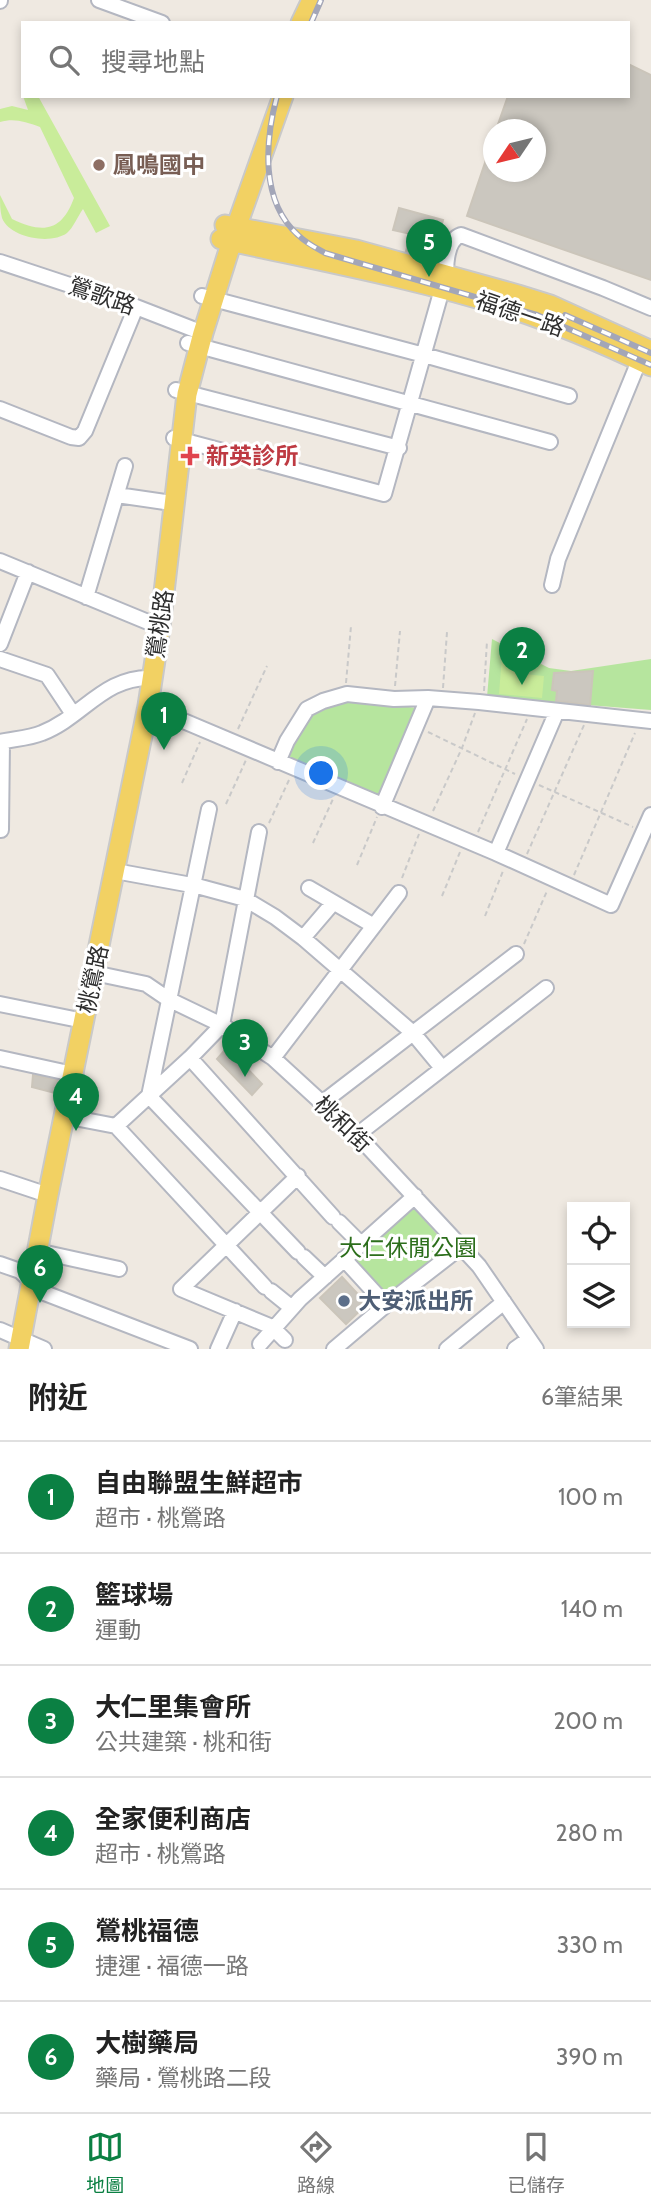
<!DOCTYPE html>
<html lang="zh-TW">
<head>
<meta charset="utf-8">
<style>
	:root { --surface:#fff; --page:#f2f2f2; --text:#222; --muted:#767676; --line:#e0e0e0; --accent:#0b8043 }
	body { margin:0; font-family:Cabin,"Noto Sans TC",sans-serif; background:var(--page); color:var(--text) }
	.controls { position:absolute; right:21px; bottom:21px; display:grid; overflow:hidden; border-radius:0px; box-shadow:0 4px 10px #0003 }
	.controls button { width:63px; height:63px; display:grid; place-items:center; padding:0; border:0; border-bottom:2px solid var(--line); background:var(--surface); color:var(--text); font:35px sans-serif }
	.compass { position:absolute; left:483px; top:119px; width:63px; height:63px; border-radius:50%; background:var(--surface); box-shadow:0 4px 10px #0003; rotate:235deg }
	.you { position:absolute; left:322px; top:774px; width:24px; height:24px; margin:-18px; border:5px solid #fff; border-radius:50%; background:#1a73e8; box-shadow:0 0 0 10px #1a73e833 }
	.badge { display:grid; place-items:center; width:46px; height:46px; border-radius:50%; background:var(--accent); color:#fff; font-size:23px; font-weight:700 }
	.pin { position:absolute; translate:-50% -58px; filter:drop-shadow(0 2px 4px #0008) }
	.pin::after { content:''; position:absolute; top:37px; width:24px; height:21px; background:inherit; clip-path:polygon(0 0,100% 0,50% 100%) }
	.list { margin:0; padding:0; list-style:none }
	h2 { display:flex; justify-content:space-between; align-items:center; height:91px; margin:0; padding:0 28px; font-size:30px }
	h2 small { font-size:23px; font-weight:400; color:var(--muted) }
	.list li { display:grid; grid-template-columns:46px 1fr auto; gap:21px; align-items:center; box-sizing:border-box; height:112px; padding:0 28px; border-top:2px solid var(--line) }
	.list b { display:block; font-size:26px; white-space:nowrap }
	.list p { margin:0; font-size:23px; white-space:nowrap; color:var(--muted) }
	.list em { font-size:23px; font-style:normal; color:var(--muted) }
	.icon { flex:none; width:38px; height:38px; fill:none; stroke:currentColor; stroke-width:2; stroke-linecap:round; stroke-linejoin:round }
	.map { position:relative; flex:none; width:651px; height:1349px; overflow:hidden }
	.search { position:absolute; background:var(--surface); box-shadow:0 4px 10px #0003; left:21px; right:21px; top:21px; height:77px; display:flex; align-items:center; gap:18px; box-sizing:border-box; padding:0 24px; border-radius:0px; color:var(--muted); font-size:26px }
	.sheet { height:763px; background:var(--surface) }
	nav { display:flex; justify-content:space-around; align-items:center; box-sizing:border-box; height:98px; border-top:2px solid var(--line); background:var(--surface); font-size:19px; color:var(--muted) }
	nav a { display:grid; justify-items:center; gap:4px }
	nav .on { color:var(--accent) }
	.map>svg:first-child { display:block }
	.green { fill:#b6e59e }
	.pitch { fill:#c9ec9a }
	.building { fill:#cbc7bf; stroke:#cbc5ba; stroke-width:2 }
	.lines { fill:none; stroke-linecap:round; stroke-linejoin:round }
	.minor-casing { stroke:#b4b7c1; stroke-width:18 }
	.major-casing { stroke:#c9c9c9; stroke-width:23 }
	.path { stroke:#c9c9c9; stroke-width:2; stroke-dasharray:5 3.5; stroke-linecap:butt }
	.minor { stroke:#fff; stroke-width:14 }
	.major { stroke:#f2d163; stroke-width:19 }
	.rail-casing { stroke:#a3a6b8; stroke-width:6 }
	.rail { stroke:#fff; stroke-width:3.5; stroke-dasharray:10; stroke-linecap:butt }
	.education-dot { fill:#8d6e63; stroke:#fff; stroke-width:2.5 }
	.health-dot { fill:#e0444e; stroke:#fff; stroke-width:2.5 }
	.service-dot { fill:#5c6f8a; stroke:#fff; stroke-width:2.5 }
	.labels { text-anchor:middle; dominant-baseline:central; stroke-width:6; stroke-linejoin:round; paint-order:stroke }
	.education-label { font-size:23px; font-weight:bold; fill:#785e54; stroke:#fff; text-anchor:start }
	.street-label { font-size:23px; fill:#2e2e2e; stroke:#fff }
	.health-label { font-size:23px; font-weight:bold; fill:#be3a42; stroke:#fff; text-anchor:start }
	.park-label { font-size:23px; fill:#2c6e1b; stroke:#fff }
	.service-label { font-size:23px; font-weight:bold; fill:#4e5e75; stroke:#fff; text-anchor:start }
</style>
</head>
<body>
<div class="map">
<svg width="651" height="1349" viewBox="0 0 651 1349">
	<rect width="100%" height="100%" fill="#efe9e1"/>
	<path class="green" d="M492,639L549,668L571,671L651,659V710L487,697Z
		M358,701L417,708L382,795L374,797L287,761C303,720 311,704 358,701Z
		M412,1206L452,1251L390,1299L355,1259Z"/>
	<path class="pitch" d="M23,96H38L110,226L96,233L83,209C78,216 73,228 67,233C51,245 10,238 2,218C0,211 0,203 0,195L12,219C42,233 61,233 74,198L40,127C25,122 15,118 0,122V109L12,106L28,110Z
		M502,656L524,658L523,674L544,676L542,698L499,694Z"/>
	<path class="building" d="M628,64L651,75V280L467,216L492,142L494,172H536V130H496L508,96H628Z
		M399,208L443,220L433,259L406,251L411,234L393,230Z
		M593,671L590,705L556,701L557,691L552,690L554,673Z
		M224,1051L234,1061L237,1058L262,1084L252,1095L217,1059Z
		M33,1075L58,1080L55,1093L32,1087Z
		M342,1277L367,1304L346,1324L320,1298Z"/>
	<g class="lines">
		<defs>
			<path id="minor" d="M99,0L162,23
				M0,1V0
				M0,262L136,307L203,333
				M202,296L424,355L569,396
				M188,343L550,442
				M176,390L399,448
				M0,409L71,437L79,438L85,431L136,307
				M174,438L384,494L446,275C446,261 447,240 461,235L603,288L651,308
				M117,495L165,502
				M0,561L160,627
				M552,585L558,559L639,361
				M86,597L125,466
				M0,644L28,572
				M0,659L47,675L73,714
				M148,706L496,853L611,905L651,815
				M0,742C14,739 30,738 42,733C83,717 104,676 152,678
				M278,762L287,741L307,709L323,701L347,694L394,699L428,698L479,702L651,721
				M382,807L428,698
				M209,809L149,1096L298,1252
				M1,830L2,742
				M496,853L557,711
				M115,871L197,886L245,899L275,917L303,938L413,1033L442,1068
				M309,888L374,926
				M303,938L333,903
				M94,973L146,984L168,999L222,1025L273,1058L357,1135L479,1266L536,1349
				M0,1004L84,1021
				M0,1058L73,1074
				M190,1058L333,1217
				M273,1058L399,893
				M322,1103L516,954
				M64,1116L116,1126L265,1287
				M116,1126L190,1058L222,1025L259,832
				M357,1135L546,988
				M0,1179L48,1195
				M339,1222L361,1244
				M37,1251L119,1269
				M304,1257L325,1277
				M344,1259L386,1305
				M0,1264L20,1271L42,1292L190,1349
				M271,1291L292,1308
				M0,1330L44,1349
				M285,1340L272,1327L181,1289L298,1176
				M260,1344L300,1299L415,1196
				M218,1349L235,1311
				M334,1349L386,1305L461,1247
				M447,1349L504,1302
				M515,1349L529,1339"/>
			<path id="major" d="M301,23L312,0
				M225,225L356,250L518,295L550,305L651,351
				M221,239C316,260 414,278 507,307C556,323 605,344 651,366
				M19,1349L48,1195L148,706L160,627L187,394L203,333L236,228L283,96"/>
		</defs>
		<use href="#minor" class="minor-casing"/>
		<use href="#major" class="major-casing"/>
		<path class="path" d="M346,683L351,626
			M395,686L400,631
			M443,688L447,632
			M484,691L487,641
			M238,729L267,666
			M428,732L515,774
			M182,783L200,742
			M539,785L633,827
			M226,804L246,760
			M433,811L462,748L475,713
			M269,823L289,780
			M478,832L527,719
			M313,843L333,799
			M527,854L584,725
			M357,865L377,817
			M574,875L635,733
			M402,878L419,834
			M442,896L460,852
			M485,916L503,871
			M524,944L547,891"/>
		<use href="#minor" class="minor"/>
		<use href="#major" class="major"/>
		<defs>
			<path id="rail" d="M311,23L321,0
				M277,96C265,141 260,201 298,235C306,243 316,248 325,253L537,315L651,365
				M565,315L651,353"/>
		</defs>
		<use href="#rail" class="rail-casing"/>
		<use href="#rail" class="rail"/>
	</g>
	<circle class="education-dot" cx="99" cy="165" r="7"/>
	<path class="health-dot" d="M186.5 445.5h7v7h7v7h-7v7h-7v-7h-7v-7h7z"/>
	<circle class="service-dot" cx="344" cy="1301" r="7"/>
	<g class="labels">
		<g class="education-label">
			<text x="113" y="165">鳳鳴國中</text>
		</g>
		<g class="street-label">
			<text transform="translate(102 296) rotate(19)">鶯歌路</text>
			<text transform="translate(520 314) rotate(19)">福德一路</text>
			<text transform="translate(160 624) rotate(-82)">鶯桃路</text>
			<text transform="translate(93 979) rotate(-78)">桃鶯路</text>
			<text transform="translate(343 1124) rotate(44)">桃和街</text>
		</g>
		<g class="health-label">
			<text x="206" y="456">新英診所</text>
		</g>
		<g class="park-label">
			<text x="408" y="1248">大仁休閒公園</text>
		</g>
		<g class="service-label">
			<text x="358" y="1301">大安派出所</text>
		</g>
	</g>
</svg>
<div class="controls">
<button><svg class="icon" aria-label="locate" viewBox="0 0 24 24"><circle cx="12" cy="12" r="6"/><path d="M12 2v4M12 18v4M2 12h4M18 12h4"/></svg></button>
<button><svg class="icon" aria-label="layers" viewBox="0 0 24 24"><path d="M12 4l9 5-9 5-9-5zM3 14l9 5 9-5"/></svg></button>
</div>
<svg class="compass" viewBox="-18 -18 36 36"><path d="M0-13l5 13h-10z" fill="#e53935"/><path d="M0 13l5-13h-10z" fill="#767676"/></svg>
<div class="you"></div>
<div class="pin badge" style="left:164px;top:750px">1</div>
<div class="pin badge" style="left:522px;top:685px">2</div>
<div class="pin badge" style="left:245px;top:1077px">3</div>
<div class="pin badge" style="left:76px;top:1131px">4</div>
<div class="pin badge" style="left:429px;top:277px">5</div>
<div class="pin badge" style="left:40px;top:1303px">6</div>
<div class="search"><svg class="icon" aria-label="search" viewBox="0 0 24 24"><circle cx="10" cy="10" r="6"/><path d="M15 15l6 6"/></svg>搜尋地點</div>
</div>
<section class="sheet">
<h2>附近<small>6筆結果</small></h2>
<ul class="list">
<li><span class="badge">1</span><div><b>自由聯盟生鮮超市</b><p>超市 · 桃鶯路</p></div><em>100 m</em></li>
<li><span class="badge">2</span><div><b>籃球場</b><p>運動</p></div><em>140 m</em></li>
<li><span class="badge">3</span><div><b>大仁里集會所</b><p>公共建築 · 桃和街</p></div><em>200 m</em></li>
<li><span class="badge">4</span><div><b>全家便利商店</b><p>超市 · 桃鶯路</p></div><em>280 m</em></li>
<li><span class="badge">5</span><div><b>鶯桃福德</b><p>捷運 · 福德一路</p></div><em>330 m</em></li>
<li><span class="badge">6</span><div><b>大樹藥局</b><p>藥局 · 鶯桃路二段</p></div><em>390 m</em></li>
</ul>
</section>
<nav>
<a class="on"><svg class="icon" aria-label="map" viewBox="0 0 24 24"><path d="M3 6l6-2 6 2 6-2v14l-6 2-6-2-6 2zM9 4v14M15 6v14"/></svg>地圖</a>
<a><svg class="icon" aria-label="directions" viewBox="0 0 24 24"><path d="M12 3l9 9-9 9-9-9zM9 14v-3h6M13 9l2 2-2 2"/></svg>路線</a>
<a><svg class="icon" aria-label="saved" viewBox="0 0 24 24"><path d="M7 4h10v16l-5-4-5 4z"/></svg>已儲存</a>
</nav>
</body>
</html>
